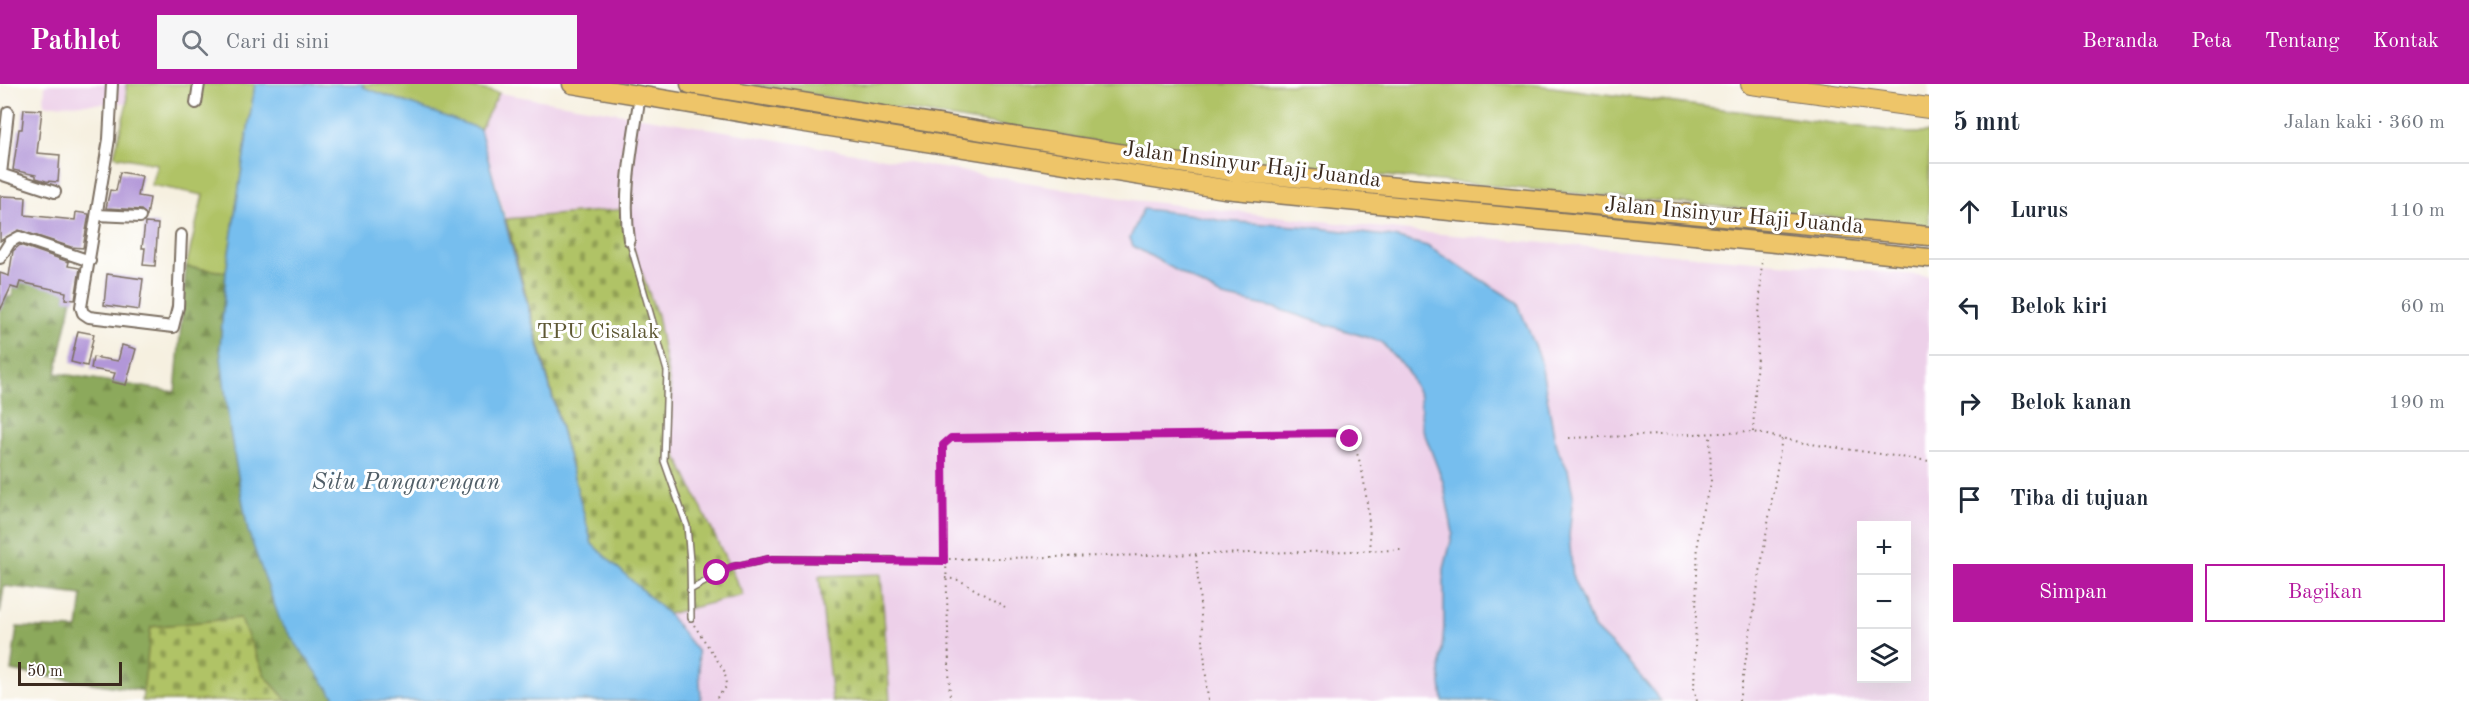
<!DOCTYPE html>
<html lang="id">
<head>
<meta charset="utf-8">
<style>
	:root { --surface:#fff; --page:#f6f6f7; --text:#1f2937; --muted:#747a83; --line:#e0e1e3; --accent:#b5179e }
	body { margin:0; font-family:"Old Standard TT",serif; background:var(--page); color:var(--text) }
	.controls { position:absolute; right:18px; bottom:18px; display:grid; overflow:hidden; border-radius:0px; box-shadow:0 6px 24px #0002 }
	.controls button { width:54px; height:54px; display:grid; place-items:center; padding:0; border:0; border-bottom:2px solid var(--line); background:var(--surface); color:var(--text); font:30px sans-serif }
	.scale { position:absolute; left:18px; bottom:15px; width:104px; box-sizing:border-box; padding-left:6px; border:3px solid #3b2a1e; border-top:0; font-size:16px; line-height:21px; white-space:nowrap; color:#3b2a1e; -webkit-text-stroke:4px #fff; paint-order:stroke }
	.stop { position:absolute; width:18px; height:18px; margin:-14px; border:4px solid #b5179e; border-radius:50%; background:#fff }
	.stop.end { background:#b5179e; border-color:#fff; box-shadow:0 2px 6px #0008 }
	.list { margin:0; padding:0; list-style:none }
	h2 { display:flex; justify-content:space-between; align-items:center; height:78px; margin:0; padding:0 24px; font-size:26px }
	h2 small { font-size:20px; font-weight:400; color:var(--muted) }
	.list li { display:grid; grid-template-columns:39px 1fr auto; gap:18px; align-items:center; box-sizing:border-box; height:96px; padding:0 24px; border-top:2px solid var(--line) }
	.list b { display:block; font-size:22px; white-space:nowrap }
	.list em { font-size:20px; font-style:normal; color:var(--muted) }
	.actions { display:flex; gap:12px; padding:18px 24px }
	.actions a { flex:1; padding:14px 0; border:2px solid var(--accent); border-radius:0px; text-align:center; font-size:21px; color:var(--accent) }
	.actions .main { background:var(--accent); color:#fff }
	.icon { flex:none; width:33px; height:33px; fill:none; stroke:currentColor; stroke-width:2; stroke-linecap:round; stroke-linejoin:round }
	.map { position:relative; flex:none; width:1929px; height:617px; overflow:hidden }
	header { display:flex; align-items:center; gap:36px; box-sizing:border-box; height:84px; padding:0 30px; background:var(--accent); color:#fff }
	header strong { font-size:28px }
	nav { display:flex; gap:33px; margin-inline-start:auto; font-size:21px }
	.search { width:420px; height:54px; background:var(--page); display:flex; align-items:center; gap:15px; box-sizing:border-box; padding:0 21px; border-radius:0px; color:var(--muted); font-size:22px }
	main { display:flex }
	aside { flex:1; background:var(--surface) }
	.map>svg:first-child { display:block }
	.built { fill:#edd0e9; fill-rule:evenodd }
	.green { fill:#b0c366; stroke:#767642; stroke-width:1.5 }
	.forest { fill:url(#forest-firs); stroke:#646a3c; stroke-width:1.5 }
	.cemetery { fill:url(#cemetery-stones); stroke:#767642; stroke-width:1.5 }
	.water { fill:#76beee; stroke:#587486; stroke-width:1.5 }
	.building { fill:#b297d8 }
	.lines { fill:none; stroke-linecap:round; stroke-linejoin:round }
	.service-casing { stroke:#7c6f62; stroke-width:8 }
	.minor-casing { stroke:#7c6f62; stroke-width:14 }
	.trunk-casing { stroke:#7c6f62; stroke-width:21 }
	.motorway-casing { stroke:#7c6f62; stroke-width:22 }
	.path { stroke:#7c6f62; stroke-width:2; stroke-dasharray:1.5 4.5; stroke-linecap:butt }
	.service { stroke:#fff; stroke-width:5 }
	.minor { stroke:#fff; stroke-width:10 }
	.trunk { stroke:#eec569; stroke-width:18 }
	.motorway { stroke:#eec569; stroke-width:20 }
	.route { stroke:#b5179e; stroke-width:8 }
	.labels { text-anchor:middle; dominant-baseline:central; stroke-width:6; stroke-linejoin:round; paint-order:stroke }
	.street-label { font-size:22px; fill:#3b2a1e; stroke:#fff }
	.park-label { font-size:22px; fill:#5e5834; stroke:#fff }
	.water-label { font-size:24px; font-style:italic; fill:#505e67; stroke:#fff }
</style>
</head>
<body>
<header>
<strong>Pathlet</strong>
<div class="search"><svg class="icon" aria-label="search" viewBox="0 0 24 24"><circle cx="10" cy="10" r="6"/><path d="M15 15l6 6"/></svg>Cari di sini</div>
<nav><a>Beranda</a><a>Peta</a><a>Tentang</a><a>Kontak</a></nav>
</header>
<main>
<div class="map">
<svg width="1929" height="617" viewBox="0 0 1929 617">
	<defs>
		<pattern id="forest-firs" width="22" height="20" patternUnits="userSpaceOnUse" patternTransform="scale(1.5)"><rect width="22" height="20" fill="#8ca95b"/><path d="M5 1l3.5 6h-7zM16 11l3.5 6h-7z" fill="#748a4b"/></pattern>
		<pattern id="cemetery-stones" width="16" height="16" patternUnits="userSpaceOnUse" patternTransform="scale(1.5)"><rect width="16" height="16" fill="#b0c366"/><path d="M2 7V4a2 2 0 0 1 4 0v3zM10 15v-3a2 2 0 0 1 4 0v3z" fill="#909f53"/></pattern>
	</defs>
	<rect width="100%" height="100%" fill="#fff"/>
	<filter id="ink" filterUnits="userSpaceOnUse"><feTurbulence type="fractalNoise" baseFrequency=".0167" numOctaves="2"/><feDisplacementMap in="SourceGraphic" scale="12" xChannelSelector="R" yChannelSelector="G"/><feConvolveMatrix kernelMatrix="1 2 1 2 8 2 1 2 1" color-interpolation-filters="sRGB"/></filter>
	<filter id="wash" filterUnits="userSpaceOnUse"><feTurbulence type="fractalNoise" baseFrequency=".008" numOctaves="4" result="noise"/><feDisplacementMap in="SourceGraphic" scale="24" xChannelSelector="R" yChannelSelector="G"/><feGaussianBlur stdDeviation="1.35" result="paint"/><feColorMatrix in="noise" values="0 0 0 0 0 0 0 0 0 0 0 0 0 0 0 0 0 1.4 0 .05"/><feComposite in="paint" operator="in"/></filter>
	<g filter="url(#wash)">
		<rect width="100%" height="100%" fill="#f6f0e0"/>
		<path class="built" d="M45,0H126L127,19L44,21Z
			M499,9L1133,116L1418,148L1929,192V617H699L701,614L698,568L668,530L743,510L670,358L671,308L630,156L625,125L506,135L480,45ZM1862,442H1906V594H1862Z"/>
		<path class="green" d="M126,0H255L226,188L186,183L203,111L151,101L157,80L114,72L127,19Z
			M363,0H456L499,9L480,45L362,3Z
			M749,0H1529L1908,49H1929V142L1201,75Z"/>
		<path class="forest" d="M186,183L226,188L220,264L230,347L248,447L336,614L349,617H287L265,592L240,534L151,543L144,607L11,587L17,543L78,545L82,511L4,502L0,530V212L12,213L14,194L74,206L56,289L175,308Z"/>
		<path class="cemetery" d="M625,125L630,156L657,231L671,308L670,358L743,511L668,530L592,461L506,135Z
			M881,490L890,617H832L819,492Z
			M240,534L265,592L287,617H142L151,543Z"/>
		<path class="water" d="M255,0H363V3L480,45L592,460L668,530L698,568L701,614L699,617H349L336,615L281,539L248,447L230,347L220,264L226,188Z
			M1143,125L1188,130L1222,137L1310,143L1394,153L1427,162L1517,218L1540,274L1556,362L1568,386L1573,411L1569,452L1573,494L1593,543L1626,575L1661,617H1443L1440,589L1444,543V485L1453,449L1443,398L1422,343L1420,312L1406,285L1381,258L1275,224L1223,213L1133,162L1130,154Z"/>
		<g id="blocks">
			<path class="building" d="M24,25L42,26L37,69L60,71L58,98L46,97L36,94V91L13,86L19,45H22Z
				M120,88L142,92L138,112L150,114L147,132L141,126L106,124L110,106L116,107Z
				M0,112L26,113L25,131L75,136L76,128L89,130L83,164L71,163L19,146L0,157Z
				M145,139L158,140L155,182L143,181L145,164H142Z
				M20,161L69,178L68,182L80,184L75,216L65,215L66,208L20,198L18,205L11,203L0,227V189L9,192L13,167Z
				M107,190L143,195L139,226L104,221Z
				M78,247L94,250L87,282L71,278Z
				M122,261L136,265L126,301L112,298L115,289L91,285L93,273L118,277Z"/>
		</g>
	</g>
	<g filter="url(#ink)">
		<use href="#blocks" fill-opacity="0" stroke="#7c6f62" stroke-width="1.5"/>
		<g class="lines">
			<defs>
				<path id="service" d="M629,156L667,287L664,377L687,442L690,477L691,534
					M690,506L732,483L769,475L892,476"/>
				<path id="minor" d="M112,0L109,55L81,223L83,229L89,233L173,243L178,223L181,151
					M196,19L199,0
					M0,90L55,108
					M1,90L8,28
					M97,131L140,133
					M629,156C622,108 633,59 640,11
					M0,174L10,158L19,153L90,177"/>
				<path id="trunk" d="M572,0L780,35L1224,105L1929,174
					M690,0L1236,88L1929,152"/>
				<path id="motorway" d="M1751,0L1929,24"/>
			</defs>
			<use href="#service" class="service-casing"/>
			<use href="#minor" class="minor-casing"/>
			<use href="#trunk" class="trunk-casing"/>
			<use href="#motorway" class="motorway-casing"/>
			<path class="path" d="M1753,348L1762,174
				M1569,354L1753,348L1804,359L1929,377
				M1196,471L1208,617
				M901,476L1404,466
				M945,494L959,496L1005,523
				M694,541L725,588L726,603L714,617
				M950,617L943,370V361L951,354L1335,349C1342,350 1347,351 1351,357C1366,379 1369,440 1371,467
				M1697,617L1694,607L1698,451L1701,431L1711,400L1710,350
				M1739,617L1782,354"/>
			<use href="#service" class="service"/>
			<use href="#minor" class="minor"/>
			<use href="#trunk" class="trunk"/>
			<use href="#motorway" class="motorway"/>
		</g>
	</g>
	<g class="lines" filter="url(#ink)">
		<path class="route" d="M717,489L732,483L769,475L944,477L943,370V361L951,354L1335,349L1350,355"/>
	</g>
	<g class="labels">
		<g class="street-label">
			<text transform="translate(1252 81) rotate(7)">Jalan Insinyur Haji Juanda</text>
			<text transform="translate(1734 132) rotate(5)">Jalan Insinyur Haji Juanda</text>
		</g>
		<g class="park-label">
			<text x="598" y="248">TPU Cisalak</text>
		</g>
		<g class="water-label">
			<text x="406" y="399">Situ Pangarengan</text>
		</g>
	</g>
</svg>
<div class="controls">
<button>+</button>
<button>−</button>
<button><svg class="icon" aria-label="layers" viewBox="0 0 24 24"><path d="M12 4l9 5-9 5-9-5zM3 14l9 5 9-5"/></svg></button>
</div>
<div class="scale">50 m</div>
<div class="stop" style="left:717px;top:489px"></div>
<div class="stop end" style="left:1350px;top:355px"></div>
</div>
<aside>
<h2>5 mnt<small>Jalan kaki · 360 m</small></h2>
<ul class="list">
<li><svg class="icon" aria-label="ahead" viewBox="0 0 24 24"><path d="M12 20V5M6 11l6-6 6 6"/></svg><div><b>Lurus</b></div><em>110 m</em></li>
<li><svg class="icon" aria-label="left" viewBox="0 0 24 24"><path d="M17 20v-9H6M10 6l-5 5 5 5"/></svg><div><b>Belok kiri</b></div><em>60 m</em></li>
<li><svg class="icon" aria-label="right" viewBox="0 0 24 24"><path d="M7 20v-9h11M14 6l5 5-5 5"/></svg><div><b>Belok kanan</b></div><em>190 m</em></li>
<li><svg class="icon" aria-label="arrive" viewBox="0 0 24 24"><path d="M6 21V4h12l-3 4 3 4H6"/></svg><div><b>Tiba di tujuan</b></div></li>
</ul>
<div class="actions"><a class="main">Simpan</a><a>Bagikan</a></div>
</aside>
</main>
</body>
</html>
